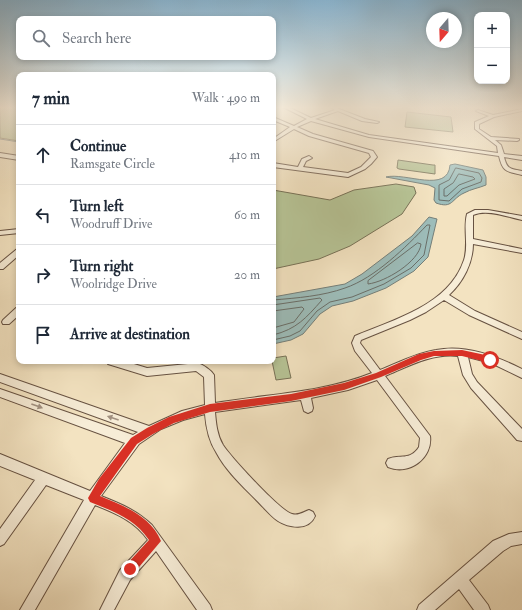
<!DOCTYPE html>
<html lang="en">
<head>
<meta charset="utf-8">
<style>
	:root { --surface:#fff; --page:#f2f2f3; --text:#1f2937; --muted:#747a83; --line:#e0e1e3 }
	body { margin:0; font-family:"IM FELL Double Pica",serif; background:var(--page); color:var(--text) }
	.controls { position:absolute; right:12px; top:12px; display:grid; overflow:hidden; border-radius:8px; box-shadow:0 2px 6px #0003 }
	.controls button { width:36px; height:36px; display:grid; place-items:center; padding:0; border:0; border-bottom:1px solid var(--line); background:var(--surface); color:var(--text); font:20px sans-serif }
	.compass { position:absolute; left:426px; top:12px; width:36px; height:36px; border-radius:50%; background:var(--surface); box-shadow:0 2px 6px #0003; rotate:199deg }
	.stop { position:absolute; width:12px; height:12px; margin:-9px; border:3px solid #d93025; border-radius:50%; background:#fff }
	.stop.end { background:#d93025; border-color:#fff; box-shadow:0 1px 4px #0008 }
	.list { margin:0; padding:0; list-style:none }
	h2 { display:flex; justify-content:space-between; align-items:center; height:52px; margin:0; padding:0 16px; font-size:17px }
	h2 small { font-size:13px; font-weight:400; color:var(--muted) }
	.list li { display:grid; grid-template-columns:26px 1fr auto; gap:12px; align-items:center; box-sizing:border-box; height:60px; padding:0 16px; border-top:1px solid var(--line) }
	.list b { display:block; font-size:15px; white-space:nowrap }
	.list p { margin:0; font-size:13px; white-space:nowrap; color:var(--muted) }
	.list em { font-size:13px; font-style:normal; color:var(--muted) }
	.icon { flex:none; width:22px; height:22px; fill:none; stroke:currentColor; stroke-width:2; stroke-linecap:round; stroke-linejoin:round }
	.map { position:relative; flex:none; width:522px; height:610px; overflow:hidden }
	.search { position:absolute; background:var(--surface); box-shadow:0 2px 6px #0003; left:16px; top:16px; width:260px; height:44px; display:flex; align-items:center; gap:10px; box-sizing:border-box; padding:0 14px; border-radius:8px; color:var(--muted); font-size:15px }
	.panel { position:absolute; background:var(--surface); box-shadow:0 2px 6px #0003; left:16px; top:72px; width:260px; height:292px; border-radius:8px }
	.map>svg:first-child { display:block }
	.green { fill:#b7c496; stroke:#787257 }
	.water { fill:#9dbdba; stroke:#757f79 }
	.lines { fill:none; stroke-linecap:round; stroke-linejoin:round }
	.shore { stroke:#6a6f69; stroke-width:1 }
	.stream { stroke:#757f79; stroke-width:1 }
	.minor-casing { stroke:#675242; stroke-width:2 }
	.minor { fill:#f7edd7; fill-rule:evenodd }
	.oneway { fill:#a19181 }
	.route { fill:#d93025 }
</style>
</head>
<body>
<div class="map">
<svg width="522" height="610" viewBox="0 0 522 610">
	<rect width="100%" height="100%" fill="#f3e3c1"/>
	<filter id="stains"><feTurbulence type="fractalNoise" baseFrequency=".005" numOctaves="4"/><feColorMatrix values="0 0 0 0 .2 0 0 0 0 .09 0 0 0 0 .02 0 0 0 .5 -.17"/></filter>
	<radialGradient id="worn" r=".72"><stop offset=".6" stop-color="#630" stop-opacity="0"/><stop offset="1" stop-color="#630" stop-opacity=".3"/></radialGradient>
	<path class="green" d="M0,107H19V141L0,138Z
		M407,112L451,117L453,132L405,127Z
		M398,160L433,165H435V174L399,169L397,168Z
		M396,184L414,187L416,193L402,214L350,246L319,259L273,269V190L330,200L354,190Z
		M286,356L291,378L276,380L272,361L273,358Z"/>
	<path class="water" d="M455,164L483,170L486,177V185C479,188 471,189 464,193C451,199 453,209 436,203L434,200L435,188L429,185L386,177C405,172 448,194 450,165Z
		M429,217L437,219L428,257L414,271L386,288L353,301L332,306L320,314L303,334L291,340L273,344V297L345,284L362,274L412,236Z"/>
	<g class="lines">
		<path class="shore" d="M456,168L479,173L482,178L481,182L462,189L449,201L439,200V185L449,180Z
			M459,174L473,177L475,179L459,185L447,196H444V189L453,183Z
			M418,243L421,244C419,262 385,282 368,284V281Z
			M273,300C297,298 323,296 345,288C375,278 406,247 427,225H430L424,255L411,268L384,284L352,297L330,302L317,311L300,331L290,336L273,340
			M273,305L320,298L322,300C306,318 297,329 273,335
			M273,311L302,307L304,309L294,322L273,328"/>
		<path class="stream" d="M0,139L19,142"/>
		<defs>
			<path id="minor" d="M283,107H288L311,118L335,110L332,108L334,107L365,119L379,122L377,123L362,121L338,111L315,119L369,135L498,153L497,146L475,129V122L489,116L476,111L478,110L493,115L522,109V111L494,117L479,124V129L491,137L519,139V140L517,141L495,140L501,145L504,154L522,156V160L504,157C507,169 510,169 522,171V175C507,171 503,173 499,156L369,137L311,121L297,127L313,134L373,151L377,157L371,164L365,169L348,177L273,167V163L298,167L302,159L309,156L312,158L306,161L303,167L348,173L361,167L371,157L369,153L309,136L294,129L273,142V139L290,127L273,120V117L294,126L307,119Z
				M0,153L19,156V160L0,157Z
				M475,210H488L522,216V220C507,217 488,209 473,215V239L522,249V253L473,244C473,263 463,282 449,295L475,311L522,332V339L469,315L444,300L426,312L410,320L361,340L360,343L380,370C398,363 416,353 436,350C465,344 496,356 522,369V378L491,363L468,357L472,374L477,382L522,429V441L517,440L471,388L463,375L458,356C432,353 409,366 385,376L430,436C433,458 409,476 388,467L386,463L388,459C400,454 410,461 419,447L420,438L377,380L348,390L311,398L313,408L312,411L308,413L304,411L301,400L215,412C216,423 217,435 223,445C231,457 280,511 292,514C299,516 303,512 309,510L313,512L315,516C309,531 289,528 278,521C272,517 267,511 262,506C246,489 227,473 216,452C209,441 206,427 205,414L183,420L161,429L139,444L101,496C121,504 136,510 152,525L210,605L212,610H197L156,551L130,580L114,610H100L120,570L148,540C135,521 115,513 95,505L35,610H20L84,500L46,485L4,544L0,546V529L35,480L0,466V454L90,491L125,443L0,397V389L133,435L138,432L0,382V374L149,426L182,411L205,405L204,377L196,371L147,376L108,364L106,361H124L147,368L198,363C203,365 211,370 214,375L215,403C267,394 322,393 372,373L355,351L352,343L355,336C395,319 449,305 464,260C469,245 463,229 467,214Z
				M19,229V233L0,235V231Z
				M17,249H19V255L3,269H0V263Z
				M19,307V315L9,324H3L2,322L3,320L16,308Z
				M522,532V544L511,546L503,551L469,580L488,605L490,610H474L459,589L435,610H417L419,605L493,541L509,534Z"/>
		</defs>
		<use href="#minor" class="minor-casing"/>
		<use href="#minor" class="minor"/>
	</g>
	<defs><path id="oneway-solid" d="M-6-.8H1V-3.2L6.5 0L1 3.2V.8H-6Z"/></defs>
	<g class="oneway">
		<use href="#oneway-solid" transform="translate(37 406) rotate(20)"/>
		<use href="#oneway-solid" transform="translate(113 418) rotate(-161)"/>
	</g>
	<linearGradient id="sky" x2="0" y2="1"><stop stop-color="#8ab8d6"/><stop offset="0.56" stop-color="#faf2e3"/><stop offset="1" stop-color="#faf2e3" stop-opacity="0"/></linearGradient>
	<rect width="522" height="192" fill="url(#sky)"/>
	<path class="route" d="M462,350L490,356L494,360L490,363L462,356H434L421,360L381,377L344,390L291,401L210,412L174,423L153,434L137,444L100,496C123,506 150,515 161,541L134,573L130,574L126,573L124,569L126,565L149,540C135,519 113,511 90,502L88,498L99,479L131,438L147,428L169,417L210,404L291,394L344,383L376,373L419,354L434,351Z"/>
	<rect width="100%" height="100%" filter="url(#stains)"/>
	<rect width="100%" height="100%" fill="url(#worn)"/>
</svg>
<div class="controls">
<button>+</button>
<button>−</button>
</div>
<svg class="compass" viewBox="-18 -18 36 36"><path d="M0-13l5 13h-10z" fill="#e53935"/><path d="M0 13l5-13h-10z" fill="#747a83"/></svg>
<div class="stop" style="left:490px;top:360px"></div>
<div class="stop end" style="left:130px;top:569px"></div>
<div class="search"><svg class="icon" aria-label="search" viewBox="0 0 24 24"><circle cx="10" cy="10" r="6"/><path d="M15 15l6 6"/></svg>Search here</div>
<section class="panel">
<h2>7 min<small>Walk · 490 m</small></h2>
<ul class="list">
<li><svg class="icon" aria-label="ahead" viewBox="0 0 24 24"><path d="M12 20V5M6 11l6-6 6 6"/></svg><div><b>Continue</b><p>Ramsgate Circle</p></div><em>410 m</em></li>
<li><svg class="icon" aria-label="left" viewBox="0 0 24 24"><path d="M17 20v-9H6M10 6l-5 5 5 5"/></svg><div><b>Turn left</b><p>Woodruff Drive</p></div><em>60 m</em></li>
<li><svg class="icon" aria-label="right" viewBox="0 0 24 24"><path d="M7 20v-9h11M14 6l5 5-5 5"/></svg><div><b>Turn right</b><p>Woolridge Drive</p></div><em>20 m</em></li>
<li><svg class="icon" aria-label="arrive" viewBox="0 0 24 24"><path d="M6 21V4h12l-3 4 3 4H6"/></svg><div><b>Arrive at destination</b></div></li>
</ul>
</section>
</div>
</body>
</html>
